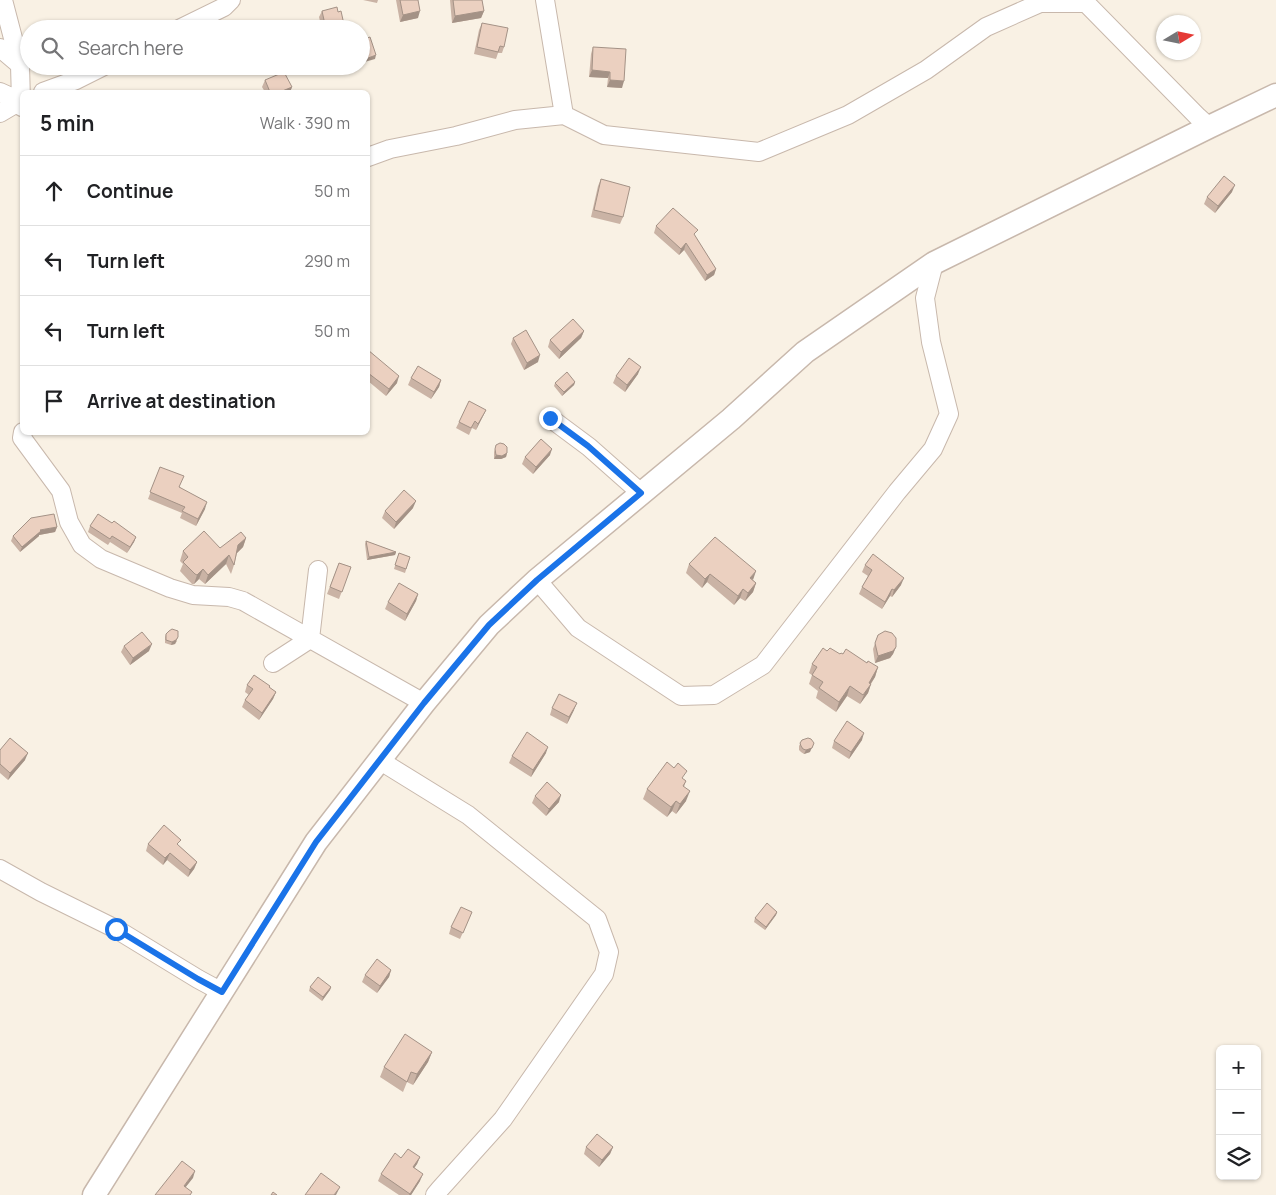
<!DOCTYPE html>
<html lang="en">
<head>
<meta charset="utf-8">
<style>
	:root { --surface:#fff; --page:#f2f2f2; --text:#202124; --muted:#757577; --line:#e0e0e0 }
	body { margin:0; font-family:Manrope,sans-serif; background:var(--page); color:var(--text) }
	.controls { position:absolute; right:15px; bottom:15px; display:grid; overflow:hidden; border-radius:8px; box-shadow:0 1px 4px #0004 }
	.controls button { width:45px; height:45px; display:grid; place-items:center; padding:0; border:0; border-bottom:1px solid var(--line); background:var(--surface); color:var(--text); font:25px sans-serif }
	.compass { position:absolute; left:1156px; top:15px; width:45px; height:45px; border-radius:50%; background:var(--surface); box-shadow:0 1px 4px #0004; rotate:80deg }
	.stop { position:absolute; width:15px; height:15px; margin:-11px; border:4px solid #1a73e8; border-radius:50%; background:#fff }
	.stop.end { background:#1a73e8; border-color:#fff; box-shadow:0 1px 5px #0008 }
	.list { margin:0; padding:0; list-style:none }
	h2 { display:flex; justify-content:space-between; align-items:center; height:65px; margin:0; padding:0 20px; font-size:21px }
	h2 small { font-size:16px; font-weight:400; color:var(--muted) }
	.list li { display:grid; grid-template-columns:32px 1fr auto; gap:15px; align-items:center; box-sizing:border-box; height:70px; padding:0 20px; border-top:1px solid var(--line) }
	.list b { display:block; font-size:19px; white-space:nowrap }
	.list em { font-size:16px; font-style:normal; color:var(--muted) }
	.icon { flex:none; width:28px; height:28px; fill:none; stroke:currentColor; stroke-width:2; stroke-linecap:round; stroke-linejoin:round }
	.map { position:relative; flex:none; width:1276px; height:1195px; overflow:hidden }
	.search { position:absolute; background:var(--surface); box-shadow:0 1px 4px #0004; left:20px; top:20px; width:350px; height:55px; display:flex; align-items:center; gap:12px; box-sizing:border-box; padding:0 18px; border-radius:28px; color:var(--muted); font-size:19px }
	.panel { position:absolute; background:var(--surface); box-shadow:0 1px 4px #0004; left:20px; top:90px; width:350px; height:345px; border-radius:8px }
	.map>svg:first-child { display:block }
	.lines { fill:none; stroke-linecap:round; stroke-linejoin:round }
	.minor-casing { stroke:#c8b8ac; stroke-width:20 }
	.tertiary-casing { stroke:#c8b8ac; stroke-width:25 }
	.minor { stroke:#fff; stroke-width:18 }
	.tertiary { stroke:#fff; stroke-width:22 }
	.wall { fill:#cab3a5 }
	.shaded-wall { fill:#a49286 }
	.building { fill:#ebd0c0; stroke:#a49286 }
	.route { stroke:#1a73e8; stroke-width:6 }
</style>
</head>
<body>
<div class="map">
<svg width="1276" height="1195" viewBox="0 0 1276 1195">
	<rect width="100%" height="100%" fill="#f9f1e4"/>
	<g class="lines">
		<defs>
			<path id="minor" d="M3,0L20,65
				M545,0L564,115L604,135L759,152L848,115L926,70L986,27L1040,3H1086
				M1083,0L1198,117L1209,127
				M179,29L224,7L231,0
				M0,48L20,65L21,101L22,107
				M0,92L22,102
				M43,92L76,80L104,66
				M0,113L22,100
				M368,157L390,149L456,136L515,120L564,115
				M550,418L589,447L641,493
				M23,432L22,438L61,491L69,522L82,545L101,559L170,588L193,595L229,597L243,601L424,703
				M537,580L578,628L681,696L714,695L763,665L897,492L933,449L949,414L931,342L925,298L934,263
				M273,663L310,639L318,570
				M379,760L468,815L597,919L609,952L604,974L503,1119L440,1189L435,1195
				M0,869L41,892L116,929L198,979L222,992"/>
			<path id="tertiary" d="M94,1195L316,842L424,703L489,625L537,580L731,419L805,352L934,263L1209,127L1276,95"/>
		</defs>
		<use href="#minor" class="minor-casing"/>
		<use href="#tertiary" class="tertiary-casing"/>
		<use href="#minor" class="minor"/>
		<use href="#tertiary" class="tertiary"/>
	</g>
	<path class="wall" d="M363,0H378L377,3Z
		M396,0H418V18L400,22Z
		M450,0H482L484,11L481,18L452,23Z
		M322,11L338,12L345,29H322L319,17Z
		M482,23L504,47L502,53H498L496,59L474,54L479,30Z
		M593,47L622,88L607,87L608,78L589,77L591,54Z
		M265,80L292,87L290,92H265L262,87Z
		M601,179L623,217L620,224L591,217L598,186Z
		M1232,192L1215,213L1204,204L1207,197Z
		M656,226L695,236L716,269L714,275L705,281L684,250L679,255L654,233Z
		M584,331L581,338L559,359L548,347L550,340Z
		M513,338L538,362L524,370L511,344Z
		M368,350L397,383L386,396L368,381Z
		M638,374L625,392L613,383L616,376Z
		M411,378L441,380L439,387L431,399L408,385Z
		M575,382L574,385L562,396L554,386L555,383Z
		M486,410L476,430L472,428L469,435L456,428L459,422Z
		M495,449L507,453L506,457L501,459H494V452Z
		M550,455L533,474L522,464L525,457Z
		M160,467L180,487L205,509L196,526L180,518L182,513L148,499Z
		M413,508L394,529L382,518L385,511Z
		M112,523L136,537L134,542L127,553L110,542L108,545L88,532L90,526Z
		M57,527L55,532L39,535V536L20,552L11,541L13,536Z
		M246,538L243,547L237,553L234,565L231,574L226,564L205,584L199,579L194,584H192L180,571L183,564L180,561L183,551L220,548Z
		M366,541L396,552L395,555L367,560L365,544Z
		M399,553L410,557L405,573L394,569Z
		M339,563L351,567L339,599L327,594Z
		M689,564L753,580L756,583L753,592L745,601L740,598L734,605L707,582L702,588L686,573Z
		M865,565L901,585L892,597L890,596L882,609L859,594L862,587L868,576L862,572Z
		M418,594L416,601L405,621L385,609L388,602Z
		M166,634L177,641L175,644L171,645L165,643V637Z
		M878,635L896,647L893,654L890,658L875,663L873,649Z
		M124,646L149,651L130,665L121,652Z
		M827,651L840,654H843L878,667L875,677L871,684L868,693L860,704L847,696L836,712L816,698L818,691L809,684L812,675L809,673L812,664Z
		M247,685L270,686L269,687L276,692L273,699L259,720L242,707L245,700L249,695L245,692Z
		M552,708L574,710L567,724L550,715Z
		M802,740L810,752L804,754L801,752L799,750V746Z
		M862,740L849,759L832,748L834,741Z
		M0,750L25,760L8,780L0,773Z
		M546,753L531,777L509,763L512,756Z
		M684,779L686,781L684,787L686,801L676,814L672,811L667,817L643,799L647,789Z
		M535,796L559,802L546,816L532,803Z
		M148,844L179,846L197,862L194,869L188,877L167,860L163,865L146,851Z
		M472,912L460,939L449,934L451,927Z
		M777,912L776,915L765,930L754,922L755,918Z
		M391,970L389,977L377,993L362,982L365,975Z
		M310,987H331L330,990L322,1001L309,991Z
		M432,1052L428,1062L413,1085L407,1082L403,1092L380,1077L384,1067Z
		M586,1147H613L610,1154L599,1167L584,1154Z
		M420,1157L417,1164L414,1168L420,1181L411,1195H399L378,1181L381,1174L401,1158Z"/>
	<path class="shaded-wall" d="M420,11L418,18L400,22L403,15Z
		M484,11L481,18L452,23L455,16Z
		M376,55L375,59L361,63L363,60Z
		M592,70L610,72L608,78L589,77Z
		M610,80L624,81L622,88L607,87Z
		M292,87L290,92H280Z
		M1235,185L1232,192L1215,213L1218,206Z
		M686,243L684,250L679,255L681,249Z
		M716,269L714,275L705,281L707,275Z
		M584,331L581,338L559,359L561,352Z
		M540,355L538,362L524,370L527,363Z
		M641,367L638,374L625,392L627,385Z
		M399,376L397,383L386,396L389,389Z
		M441,380L439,387L431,399L434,392Z
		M575,382L574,385L562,396L564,392Z
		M486,410L476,430L478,424Z
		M552,449L550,455L533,474L536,467Z
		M507,453L506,457L501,459H494L496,455Z
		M416,501L413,508L394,529L396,522Z
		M207,502L205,509L196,526L198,519Z
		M57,527L55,532L39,535V536L20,552L22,547L40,530Z
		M136,537L134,542L127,553L130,547Z
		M246,538L243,547L235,555L238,545Z
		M396,552L395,555L367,560L369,557Z
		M229,555L226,564L205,584L208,575Z
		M203,569L199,579L194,584L197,575Z
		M756,571L753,580L750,578Z
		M710,574L707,582L702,588L705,579Z
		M904,578L901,585L892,597L894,590Z
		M756,583L753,592L745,601L748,593Z
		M743,589L740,598L734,605L738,596Z
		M892,589L890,596L882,609L885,602Z
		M418,594L416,601L405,621L407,614Z
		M178,637L175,644L171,645L172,642Z
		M152,644L149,651L130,665L133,658Z
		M896,647L893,654L890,658L875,663L878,656Z
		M878,667L875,677L869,686L871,684L868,693L860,704L869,683Z
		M850,686L847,696L836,712L839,702Z
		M276,692L273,699L259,720L262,713Z
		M577,703L574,710L567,724L569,717Z
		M864,733L862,740L849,759L851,752Z
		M814,743L810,752L804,754L806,750Z
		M548,747L546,753L531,777L533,770Z
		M28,753L25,760L8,780L10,773Z
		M690,791L686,801L676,814L680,804Z
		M561,795L559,802L546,816L549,809Z
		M676,801L672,811L667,817L671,807Z
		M170,853L167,860L163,865L165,858Z
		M197,862L194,869L188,877L190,870Z
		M777,912L776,915L765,930L766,927Z
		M391,970L389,977L377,993L380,986Z
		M331,987L330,990L322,1001L323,997Z
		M432,1052L428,1062L413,1085L417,1074Z
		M613,1147L610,1154L599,1167L602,1160Z
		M420,1157L417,1164L410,1174L413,1167Z
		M195,1171L193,1178L181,1193L184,1186Z
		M423,1174L420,1181L411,1195H409Z
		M340,1187L336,1195H334Z"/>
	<path class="building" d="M400,0H418L420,11L403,15Z
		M453,0H482L484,11L455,16Z
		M337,7L338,12L341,11L345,29H326L322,11Z
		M482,23L508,28L504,47L500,46L498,52L477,47Z
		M370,37L376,55L363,60L361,55V40Z
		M593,47L626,49L624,81L610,80V72L592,70Z
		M284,72L292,87L280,92H270L265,80Z
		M1224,176L1235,185L1218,206L1207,197Z
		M601,179L630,187L623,217L594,210Z
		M673,208L698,230L694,234L716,269L707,275L686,243L681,249L656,226Z
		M573,319L584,331L561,352L550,340Z
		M526,330L540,355L527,363L513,338Z
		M368,350L399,376L389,389L368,373Z
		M629,358L641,367L627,385L616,376Z
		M418,366L441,380L434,392L411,378Z
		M567,372L575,382L564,392L555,383Z
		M469,401L486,410L478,424L475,421L471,428L459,422Z
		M541,439L552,449L536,467L525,457Z
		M500,443L504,444L507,447V453L502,456L496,455L495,449L496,445Z
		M160,467L184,476L179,487L207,502L198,519L182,511L185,507L150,492Z
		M404,490L416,501L396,522L385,511Z
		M54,514L57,527L40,530L41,531L22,547L13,536L31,518Z
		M98,514L112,523L114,521L136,537L130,547L112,536L110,539L90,526Z
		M204,531L220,548L241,532L246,538L238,545L234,565L229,555L208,575L203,569L197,575L195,574L183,562L188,557L183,551Z
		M715,537L756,571L750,578L756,583L748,593L743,589L738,596L710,574L705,579L689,564Z
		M366,541L396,552L369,557Z
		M399,553L410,557L406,569L395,565Z
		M873,554L904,578L894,590L892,589L885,602L862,587L872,570L865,565Z
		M339,563L351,567L342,592L330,587Z
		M399,583L418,594L407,614L388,602Z
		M172,629L178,631V637L176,640L172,642L166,640V634L169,631Z
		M885,631L892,633L896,638V647L893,651L878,656L875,643L878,635Z
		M142,632L152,644L133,658L124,646Z
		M823,648L827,651L830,648L840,654L841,653L843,654L846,649L867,663L868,661L878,667L869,683L871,684L863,695L850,686L839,702L819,688L823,682L812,675L817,667L812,664Z
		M254,675L270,686L269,687L276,692L262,713L245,700L253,689L247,685Z
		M559,694L577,703L569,717L552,708Z
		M847,721L864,733L851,752L834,741Z
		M527,732L548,747L533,770L512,756Z
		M10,738L28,753L10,773L0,764V750Z
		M808,738L811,739L814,743L812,748L806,750L803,749L801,746L800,743L802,740Z
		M667,762L674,768L678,763L687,771L682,778L686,781L683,786L690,791L680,804L676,801L671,807L647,789Z
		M547,782L561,795L549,809L535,796Z
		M164,825L181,840L177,844L197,862L190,870L170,853L165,858L148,844Z
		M767,903L777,912L766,927L755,918Z
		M461,907L472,912L463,933L451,927Z
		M377,959L391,970L380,986L365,975Z
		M318,977L331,987L323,997L310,987Z
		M405,1034L432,1052L417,1074L411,1072L407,1082L384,1067Z
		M597,1134L613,1147L602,1160L586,1147Z
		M408,1149L420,1157L413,1167L423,1174L410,1194L381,1174L395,1153L401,1158Z
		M182,1161L195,1171L184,1186L192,1192L190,1195H155Z
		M321,1173L340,1187L334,1195H305Z
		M273,1192L277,1195H271Z"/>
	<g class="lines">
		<path class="route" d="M116,929L198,979L222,992L316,842L424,703L489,625L537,580L641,493L588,446L550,418"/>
	</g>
</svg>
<div class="controls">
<button>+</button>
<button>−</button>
<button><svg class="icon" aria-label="layers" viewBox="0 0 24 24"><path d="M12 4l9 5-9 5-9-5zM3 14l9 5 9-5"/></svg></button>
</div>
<svg class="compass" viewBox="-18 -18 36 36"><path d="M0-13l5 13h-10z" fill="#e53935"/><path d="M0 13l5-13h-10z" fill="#757577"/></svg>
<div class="stop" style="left:116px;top:929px"></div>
<div class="stop end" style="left:550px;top:418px"></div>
<div class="search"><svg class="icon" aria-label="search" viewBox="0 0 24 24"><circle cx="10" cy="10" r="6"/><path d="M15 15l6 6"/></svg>Search here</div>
<section class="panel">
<h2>5 min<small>Walk · 390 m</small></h2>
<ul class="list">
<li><svg class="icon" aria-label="ahead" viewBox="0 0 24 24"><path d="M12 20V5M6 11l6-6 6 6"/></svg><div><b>Continue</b></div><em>50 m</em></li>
<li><svg class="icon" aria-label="left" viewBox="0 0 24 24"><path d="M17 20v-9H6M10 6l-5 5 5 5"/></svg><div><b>Turn left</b></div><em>290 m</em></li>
<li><svg class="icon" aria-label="left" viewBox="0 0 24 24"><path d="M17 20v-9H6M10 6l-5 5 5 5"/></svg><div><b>Turn left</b></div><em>50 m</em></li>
<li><svg class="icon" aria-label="arrive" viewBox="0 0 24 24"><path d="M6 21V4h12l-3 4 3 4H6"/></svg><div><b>Arrive at destination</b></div></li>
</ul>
</section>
</div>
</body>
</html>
